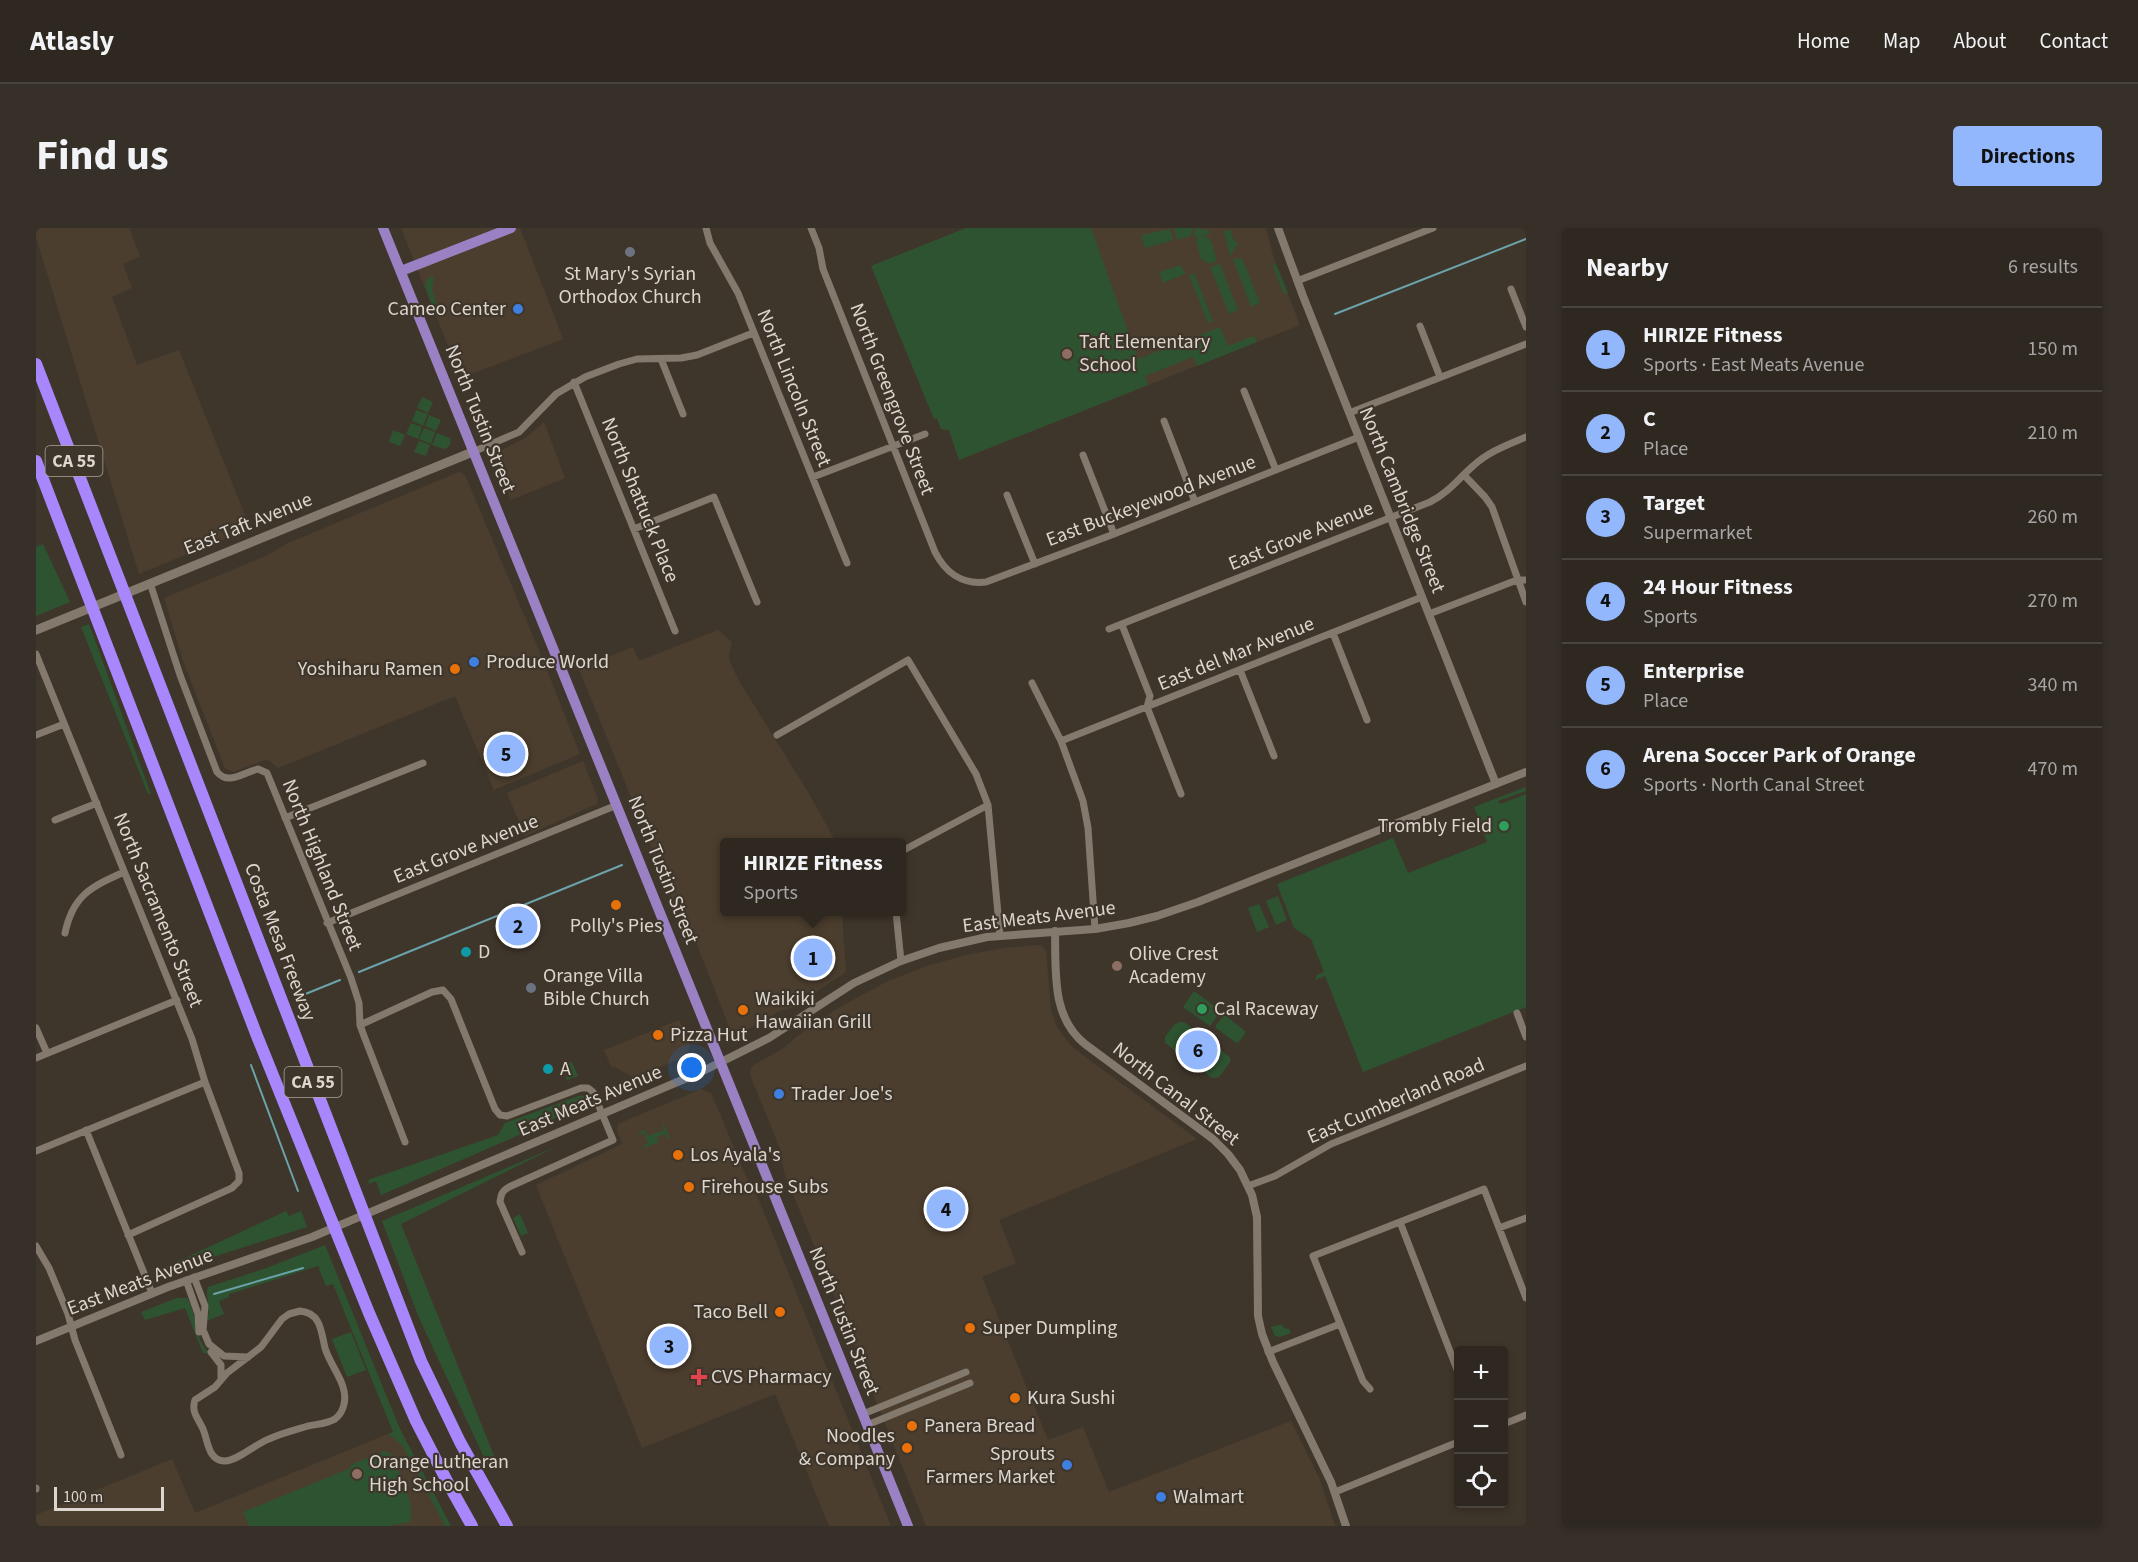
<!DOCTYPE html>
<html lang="en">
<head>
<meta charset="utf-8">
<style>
	:root { --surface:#2f2820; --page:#373029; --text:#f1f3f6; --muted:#a7a6a5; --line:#4a443e; --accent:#92b7fd }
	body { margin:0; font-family:"Source Sans 3",sans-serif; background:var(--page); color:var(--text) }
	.controls { position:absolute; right:18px; bottom:18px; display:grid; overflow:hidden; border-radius:6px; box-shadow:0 3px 9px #0003 }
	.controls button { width:54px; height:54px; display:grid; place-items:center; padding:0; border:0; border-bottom:2px solid var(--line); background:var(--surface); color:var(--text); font:30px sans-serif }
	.scale { position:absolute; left:18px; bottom:15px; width:110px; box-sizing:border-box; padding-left:6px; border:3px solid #dcd6cf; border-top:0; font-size:16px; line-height:21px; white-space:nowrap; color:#dcd6cf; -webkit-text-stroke:4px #3f362b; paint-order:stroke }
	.you { position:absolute; left:656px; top:840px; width:21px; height:21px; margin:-15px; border:4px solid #fff; border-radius:50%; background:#1a73e8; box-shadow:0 0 0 9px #1a73e833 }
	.badge { display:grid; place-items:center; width:39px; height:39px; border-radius:50%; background:var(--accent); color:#111; font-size:20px; font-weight:700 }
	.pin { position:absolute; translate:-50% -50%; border:3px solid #fff; box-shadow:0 2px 6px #0006 }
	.popup { position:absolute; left:684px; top:610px; width:186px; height:78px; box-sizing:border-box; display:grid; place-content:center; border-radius:6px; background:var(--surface); filter:drop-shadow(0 2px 4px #0005); font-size:20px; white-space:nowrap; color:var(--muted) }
	.popup b { font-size:22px; color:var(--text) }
	.popup::after { content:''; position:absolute; left:50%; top:100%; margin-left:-12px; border:12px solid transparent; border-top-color:var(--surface) }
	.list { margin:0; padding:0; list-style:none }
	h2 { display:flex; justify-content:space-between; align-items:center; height:78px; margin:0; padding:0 24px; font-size:26px }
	h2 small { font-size:20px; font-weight:400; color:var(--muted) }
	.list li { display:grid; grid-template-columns:39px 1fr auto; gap:18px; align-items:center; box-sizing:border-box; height:84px; padding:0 24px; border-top:2px solid var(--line) }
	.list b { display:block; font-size:22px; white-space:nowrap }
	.list p { margin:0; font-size:20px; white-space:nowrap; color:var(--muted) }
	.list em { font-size:20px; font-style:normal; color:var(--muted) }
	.icon { flex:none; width:33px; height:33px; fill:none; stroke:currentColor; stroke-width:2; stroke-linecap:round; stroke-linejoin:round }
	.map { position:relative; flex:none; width:1490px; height:1298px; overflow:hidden; border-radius:6px }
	header { display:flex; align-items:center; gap:36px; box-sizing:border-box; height:84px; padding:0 30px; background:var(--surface); border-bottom:2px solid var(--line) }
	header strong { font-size:28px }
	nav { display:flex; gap:33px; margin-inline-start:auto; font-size:21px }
	.intro { display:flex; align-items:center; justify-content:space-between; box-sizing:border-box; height:144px; padding:0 36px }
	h1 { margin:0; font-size:42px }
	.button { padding:15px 27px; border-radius:6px; background:var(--accent); color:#111; font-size:21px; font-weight:700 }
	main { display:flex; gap:36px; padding:0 36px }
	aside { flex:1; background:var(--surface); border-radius:6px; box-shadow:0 3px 9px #0003 }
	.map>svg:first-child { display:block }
	.built { fill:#4c3e2e }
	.green { fill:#2e5331 }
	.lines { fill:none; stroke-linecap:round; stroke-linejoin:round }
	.stream { stroke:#6ba3ab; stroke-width:2 }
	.minor { stroke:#84796d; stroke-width:7 }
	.tertiary { stroke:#84796d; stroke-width:8 }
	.secondary { stroke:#84796d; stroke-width:9 }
	.primary { stroke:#9a81c3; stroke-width:10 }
	.motorway { stroke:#a886fc; stroke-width:12 }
	.worship-dot { fill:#6b7280; stroke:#3f362b; stroke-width:2 }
	.shop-dot { fill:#3f7fe0; stroke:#3f362b; stroke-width:2 }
	.education-dot { fill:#8d6e63; stroke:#3f362b; stroke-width:2 }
	.food-dot { fill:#e8710a; stroke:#3f362b; stroke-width:2 }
	.leisure-dot { fill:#2e9e5b; stroke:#3f362b; stroke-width:2 }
	.culture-dot { fill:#0f9aa8; stroke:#3f362b; stroke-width:2 }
	.health-dot { fill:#e0444e; stroke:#3f362b; stroke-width:2 }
	.labels { text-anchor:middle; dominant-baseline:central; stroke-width:4.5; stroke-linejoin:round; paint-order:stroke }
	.shield { fill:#3f362b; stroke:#ada69e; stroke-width:1.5 }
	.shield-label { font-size:18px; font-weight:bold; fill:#dcd6cf }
	.poi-label { font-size:20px; fill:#dcd6cf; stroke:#3f362b; text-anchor:start }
	.street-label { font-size:20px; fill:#dcd6cf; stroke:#3f362b }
</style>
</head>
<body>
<header>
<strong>Atlasly</strong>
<nav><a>Home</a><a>Map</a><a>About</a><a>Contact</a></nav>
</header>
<div class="intro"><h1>Find us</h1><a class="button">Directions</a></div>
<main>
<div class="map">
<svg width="1490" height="1298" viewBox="0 0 1490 1298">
	<rect width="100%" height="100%" fill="#3f362b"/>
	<path class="built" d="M0,0H93L104,28L87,36L96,60L76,69L101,137L143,122L214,300L103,346L0,9Z
		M365,0H484L527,111L425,150Z
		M930,0H1230L1237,28L1264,97L923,232L913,202L905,201L901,190L898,191L835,38Z
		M508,194L529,250L475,272L459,231L462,224L491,209Z
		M423,244L429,247L507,432L544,526L458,562L419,468L242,540L234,533L229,532L197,544L189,540L147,433L128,370L232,327L252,315Z
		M682,402L696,414L693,427L694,434L703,453L772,564L800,614H688V684H806L810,744L755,780L744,783L705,805L694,801L658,709L643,687L543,441L597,419L603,433Z
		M547,533L562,571L561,576L489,608L471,565Z
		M1005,717L1010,722L1015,783L1021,799L1031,813L1040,822L1161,911L963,992L980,1035L946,1049L1012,1212L1047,1199L1073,1264L1255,1193L1284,1252L1299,1298H890L838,1168L836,1160L748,944L745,923L714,847L716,838L748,820L759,810L802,780L852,753L894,737L934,726L969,720Z
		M643,792L654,818L649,829L622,840L603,853L579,839L576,840L568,822Z
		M665,861L675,865L716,962L722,970L855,1298H793L739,1166L606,1220L500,957L586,916L581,903L582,896Z
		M364,1201L415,1298H0V1287L136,1231L159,1285Z"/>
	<path class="green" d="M930,0H1055L1102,131L1150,112L1151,114V112L1184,99L1192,118L1218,108L1221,114L1161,138L1157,129L1109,148L1112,157L923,232L913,202L905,201L901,190L898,191L835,38Z
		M1138,0H1157L1154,8L1141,12Z
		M1160,0L1172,2L1173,6L1163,10L1171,8V11L1174,10L1181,33L1173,36L1165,31L1160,13L1162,10L1157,7Z
		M1134,1L1137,12L1109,20L1105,7Z
		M1195,2L1197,11L1202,16L1194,28L1188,3Z
		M1206,30L1224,75L1215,79L1197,31Z
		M1184,36L1202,82L1193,86L1174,39Z
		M1240,36L1252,65L1248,66L1236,37Z
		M1145,37L1149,46L1127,55L1123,44Z
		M1158,45L1177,93L1172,95L1153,47Z
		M398,48L396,62L403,82L400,87L389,58L392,50Z
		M386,169L397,174L392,185L381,180Z
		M380,182L392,186L387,198L376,193Z
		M393,187L405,192L400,203L389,198Z
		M375,195L386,199L382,211L370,206Z
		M388,200L399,204L395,216L383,211Z
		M357,202L369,207L364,218L353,214Z
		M401,205L414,210C416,216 413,219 408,221L396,217Z
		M383,213L394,217L390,228L378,224Z
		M7,316L34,374L0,388V319Z
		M53,396L115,566H112L45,399Z
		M1490,559V563L1462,573L1464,576L1490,566V779L1327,844L1289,748L1279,752L1281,747L1288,744L1275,711L1258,700L1241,656L1357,610L1372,645L1451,614L1438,579Z
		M1242,668L1251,692L1240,697L1230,673Z
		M1223,676L1233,699L1221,704L1212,680Z
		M1158,763L1185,783L1174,798L1147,779Z
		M1187,788H1190L1209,803V806L1202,815L1199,814L1180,800V797Z
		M1144,794H1148L1194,829V834L1183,849L1176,850L1129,815V809L1139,796Z
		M536,834L542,848L531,852L529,849L532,848L531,836Z
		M545,867L550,869L549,875L499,900L345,967L340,953L333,956L332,952L462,907L469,895Z
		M627,895L634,910L632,911L629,906L621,909L623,914L607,920V918L612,915L608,905L603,907L602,905L609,902L612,908L628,902L626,896Z
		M522,918L365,996L461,1235L457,1241L453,1240L383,1090L346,993Z
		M250,983L253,988L265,983L271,999L124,1046L119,1044Z
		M484,986L492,1005L485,1008L477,990Z
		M289,1017L364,1201L415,1298H409L366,1217L352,1206L357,1204L297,1056L290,1058L282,1038L193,1066V1069L183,1073L188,1086L170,1093C177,1081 168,1071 172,1059L228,1041Z
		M141,1070H151C159,1082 158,1095 163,1109C165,1115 170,1121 172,1126L167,1125L149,1080L109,1092L105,1084Z
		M1246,1096L1248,1100L1253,1101L1255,1105L1244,1109L1239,1108L1235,1099Z
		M315,1104L330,1142L311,1149L296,1111Z
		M348,1223L355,1226C362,1243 380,1276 374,1294L352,1298H213L207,1284L315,1240L314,1237Z"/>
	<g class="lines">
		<path class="stream" d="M1299,86L1490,11
			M323,744L586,637
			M262,769L304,752
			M215,837L262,963
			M178,1066L267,1040"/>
		<path class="minor" d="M670,0L674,15L702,65L811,335
			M775,0L783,20L787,41L899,324C909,344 926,357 950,354L1078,306L1323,209
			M1261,53L1397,0
			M1475,61L1490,99
			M1384,98L1404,149
			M625,131L647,186
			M538,154L639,403
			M1208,163L1240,242
			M1313,185L1490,116
			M1128,193L1159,274
			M439,223L483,204L520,166L549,149L583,136L601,131L645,130L661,127L717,105
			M1047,227L1078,306
			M1428,247L1449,269L1456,279L1490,374
			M777,249L889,206
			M971,267L999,336
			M598,301L678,269L721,374
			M114,355L144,447L181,544C193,558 208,544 222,541L231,545L315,750L323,775L324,797L328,808L369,914
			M1393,386L1481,352H1490
			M1086,397L1114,468L1111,479L1145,566
			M1073,401L1394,274C1412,265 1422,251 1437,238C1452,224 1471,217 1490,209
			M1297,405L1331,492
			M0,426L156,811L169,854L203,945V953L196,960L92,1007
			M1204,442L1238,528
			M996,455L1025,513L1047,573L1052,600L1059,701
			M0,507L28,496
			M741,507L872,432L940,546L952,577L964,708
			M1025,513L1386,369
			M249,590L387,535
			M19,592L61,575
			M866,623L952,577
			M860,684L865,733
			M291,695L581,577
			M29,705C37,667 55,659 88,644
			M1481,785L1490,809
			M324,797L396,764L407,762L415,771L459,881L464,887L471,888L545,860H552L557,864L577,912L473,959C466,963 465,966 464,974L486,1024
			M0,800L11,825
			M0,830L141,772
			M50,902L116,1065
			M0,923L169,854
			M1212,958L1239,948L1295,916L1490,838
			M1364,994L1422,1144
			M1463,1000L1490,990
			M0,1018L13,1040L32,1086L39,1112L85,1227
			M158,1049L169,1078L167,1102L173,1116L188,1128L212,1129
			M150,1052L162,1086L163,1104
			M264,1083C285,1085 285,1103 289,1120C294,1138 313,1157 308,1176C307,1182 304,1187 299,1191C291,1196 281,1196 272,1198C259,1202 246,1205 233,1211C221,1215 200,1234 188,1233C172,1232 172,1213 167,1201C162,1190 155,1184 159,1172L179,1159L191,1145L225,1119L246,1091L253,1086Z
			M175,1124L185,1137V1151
			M1232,1124L1304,1096
			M1334,1161L1327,1153L1277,1028L1448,961L1490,1070
			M827,1186L930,1144
			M1468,1196L1490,1187
			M831,1197L934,1155
			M0,1260V1261
			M1299,1264L1422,1214"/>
		<path class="tertiary" d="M1242,0L1267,68L1460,556
			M1019,703C1020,743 1015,789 1049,816L1177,911L1192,926L1204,942L1216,967L1221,989L1222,1088L1226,1106L1237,1134L1295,1254L1310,1298
			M0,1113L132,1059L276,1009L665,844L733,810L818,755L865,733L903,720L951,709L1059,701L1093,695L1121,688L1162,674L1490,544"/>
		<path class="secondary" d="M0,402L439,223"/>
		<path class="primary" d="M347,0L872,1298
			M365,43L475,0"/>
		<path class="motorway" d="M0,136L385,1133L424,1214L471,1298
			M0,233L221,808L333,1085L380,1193L413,1257L436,1298"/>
	</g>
	<g class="worship-dot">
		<circle cx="594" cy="24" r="6"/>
		<circle cx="495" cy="760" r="6"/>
	</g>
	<g class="shop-dot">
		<circle cx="482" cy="81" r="6"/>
		<circle cx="438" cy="434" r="6"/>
		<circle cx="743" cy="866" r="6"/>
		<circle cx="1031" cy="1237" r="6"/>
		<circle cx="1125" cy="1269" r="6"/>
	</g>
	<g class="education-dot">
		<circle cx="1031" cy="126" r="6"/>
		<circle cx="1081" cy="738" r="6"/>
		<circle cx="321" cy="1246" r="6"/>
	</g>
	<g class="food-dot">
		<circle cx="419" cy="441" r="6"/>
		<circle cx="580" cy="677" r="6"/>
		<circle cx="707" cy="782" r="6"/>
		<circle cx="622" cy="807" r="6"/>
		<circle cx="642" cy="927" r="6"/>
		<circle cx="653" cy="959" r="6"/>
		<circle cx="744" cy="1084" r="6"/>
		<circle cx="934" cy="1100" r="6"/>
		<circle cx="979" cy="1170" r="6"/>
		<circle cx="876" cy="1198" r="6"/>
		<circle cx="871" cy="1220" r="6"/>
	</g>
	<g class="leisure-dot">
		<circle cx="1468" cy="598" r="6"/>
		<circle cx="1166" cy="781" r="6"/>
	</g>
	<g class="culture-dot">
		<circle cx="430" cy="724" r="6"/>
		<circle cx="512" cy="841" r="6"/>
	</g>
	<path class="health-dot" d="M660 1140h6v6h6v6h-6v6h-6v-6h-6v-6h6z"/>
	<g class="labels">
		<g class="shield">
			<rect x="9.5" y="218" width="57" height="30" rx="4.5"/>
			<rect x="248.5" y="839" width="57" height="30" rx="4.5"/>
		</g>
		<g class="shield-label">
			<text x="38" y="233">CA 55</text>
			<text x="277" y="854">CA 55</text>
		</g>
		<g class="poi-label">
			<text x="594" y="46" text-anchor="middle">St Mary's Syrian<tspan x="594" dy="23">Orthodox Church</tspan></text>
			<text x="470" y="81" text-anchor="end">Cameo Center</text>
			<text x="1043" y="114">Taft Elementary<tspan x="1043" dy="23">School</tspan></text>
			<text x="450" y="434">Produce World</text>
			<text x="407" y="441" text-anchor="end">Yoshiharu Ramen</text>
			<text x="1456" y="598" text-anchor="end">Trombly Field</text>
			<text x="580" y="698" text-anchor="middle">Polly's Pies</text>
			<text x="442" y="724">D</text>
			<text x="1093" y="726">Olive Crest<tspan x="1093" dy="23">Academy</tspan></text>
			<text x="507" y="748">Orange Villa<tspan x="507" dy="23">Bible Church</tspan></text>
			<text x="719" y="771">Waikiki<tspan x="719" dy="23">Hawaiian Grill</tspan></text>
			<text x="1178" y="781">Cal Raceway</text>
			<text x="634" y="807">Pizza Hut</text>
			<text x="524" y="841">A</text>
			<text x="755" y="866">Trader Joe's</text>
			<text x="654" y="927">Los Ayala's</text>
			<text x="665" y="959">Firehouse Subs</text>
			<text x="732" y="1084" text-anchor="end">Taco Bell</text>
			<text x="946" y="1100">Super Dumpling</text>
			<text x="675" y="1149">CVS Pharmacy</text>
			<text x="991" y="1170">Kura Sushi</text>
			<text x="888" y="1198">Panera Bread</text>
			<text x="859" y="1208" text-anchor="end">Noodles<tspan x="859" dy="23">&amp; Company</tspan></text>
			<text x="1019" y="1226" text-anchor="end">Sprouts<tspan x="1019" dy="23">Farmers Market</tspan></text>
			<text x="333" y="1234">Orange Lutheran<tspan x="333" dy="23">High School</tspan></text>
			<text x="1137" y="1269">Walmart</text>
		</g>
		<g class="street-label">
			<text transform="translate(758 160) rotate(68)">North Lincoln Street</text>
			<text transform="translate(856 171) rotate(69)">North Greengrove Street</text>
			<text transform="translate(444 191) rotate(68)">North Tustin Street</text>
			<text transform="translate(604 272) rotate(68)">North Shattuck Place</text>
			<text transform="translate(1366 272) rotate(68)">North Cambridge Street</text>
			<text transform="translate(1115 273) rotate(-21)">East Buckeyewood Avenue</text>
			<text transform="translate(212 296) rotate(-22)">East Taft Avenue</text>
			<text transform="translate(1265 308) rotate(-22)">East Grove Avenue</text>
			<text transform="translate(1200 426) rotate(-22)">East del Mar Avenue</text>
			<text transform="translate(430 621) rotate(-22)">East Grove Avenue</text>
			<text transform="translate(286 637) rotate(68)">North Highland Street</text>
			<text transform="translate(627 642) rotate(68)">North Tustin Street</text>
			<text transform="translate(122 682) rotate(68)">North Sacramento Street</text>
			<text transform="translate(1003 689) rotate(-7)">East Meats Avenue</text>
			<text transform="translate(244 714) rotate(69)">Costa Mesa Freeway</text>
			<text transform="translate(1140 866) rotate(38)">North Canal Street</text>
			<text transform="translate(554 873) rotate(-23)">East Meats Avenue</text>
			<text transform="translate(1360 873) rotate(-23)">East Cumberland Road</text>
			<text transform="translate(104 1054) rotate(-21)">East Meats Avenue</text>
			<text transform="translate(808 1093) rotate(68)">North Tustin Street</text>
		</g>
	</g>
</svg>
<div class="controls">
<button>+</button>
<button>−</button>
<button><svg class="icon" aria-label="locate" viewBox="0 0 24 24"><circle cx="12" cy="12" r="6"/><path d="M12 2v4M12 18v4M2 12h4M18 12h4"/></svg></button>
</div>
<div class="scale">100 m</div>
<div class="you"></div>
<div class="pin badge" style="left:777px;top:730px">1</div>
<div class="popup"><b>HIRIZE Fitness</b>Sports</div>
<div class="pin badge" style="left:482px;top:698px">2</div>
<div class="pin badge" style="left:633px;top:1118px">3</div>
<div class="pin badge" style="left:910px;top:981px">4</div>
<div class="pin badge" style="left:470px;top:526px">5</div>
<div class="pin badge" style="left:1162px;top:822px">6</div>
</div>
<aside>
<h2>Nearby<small>6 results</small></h2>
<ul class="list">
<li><span class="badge">1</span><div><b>HIRIZE Fitness</b><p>Sports · East Meats Avenue</p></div><em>150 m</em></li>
<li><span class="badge">2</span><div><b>C</b><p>Place</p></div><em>210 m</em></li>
<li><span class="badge">3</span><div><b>Target</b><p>Supermarket</p></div><em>260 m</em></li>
<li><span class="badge">4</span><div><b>24 Hour Fitness</b><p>Sports</p></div><em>270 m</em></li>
<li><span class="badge">5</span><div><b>Enterprise</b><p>Place</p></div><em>340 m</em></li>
<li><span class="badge">6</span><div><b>Arena Soccer Park of Orange</b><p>Sports · North Canal Street</p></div><em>470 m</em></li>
</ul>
</aside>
</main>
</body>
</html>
